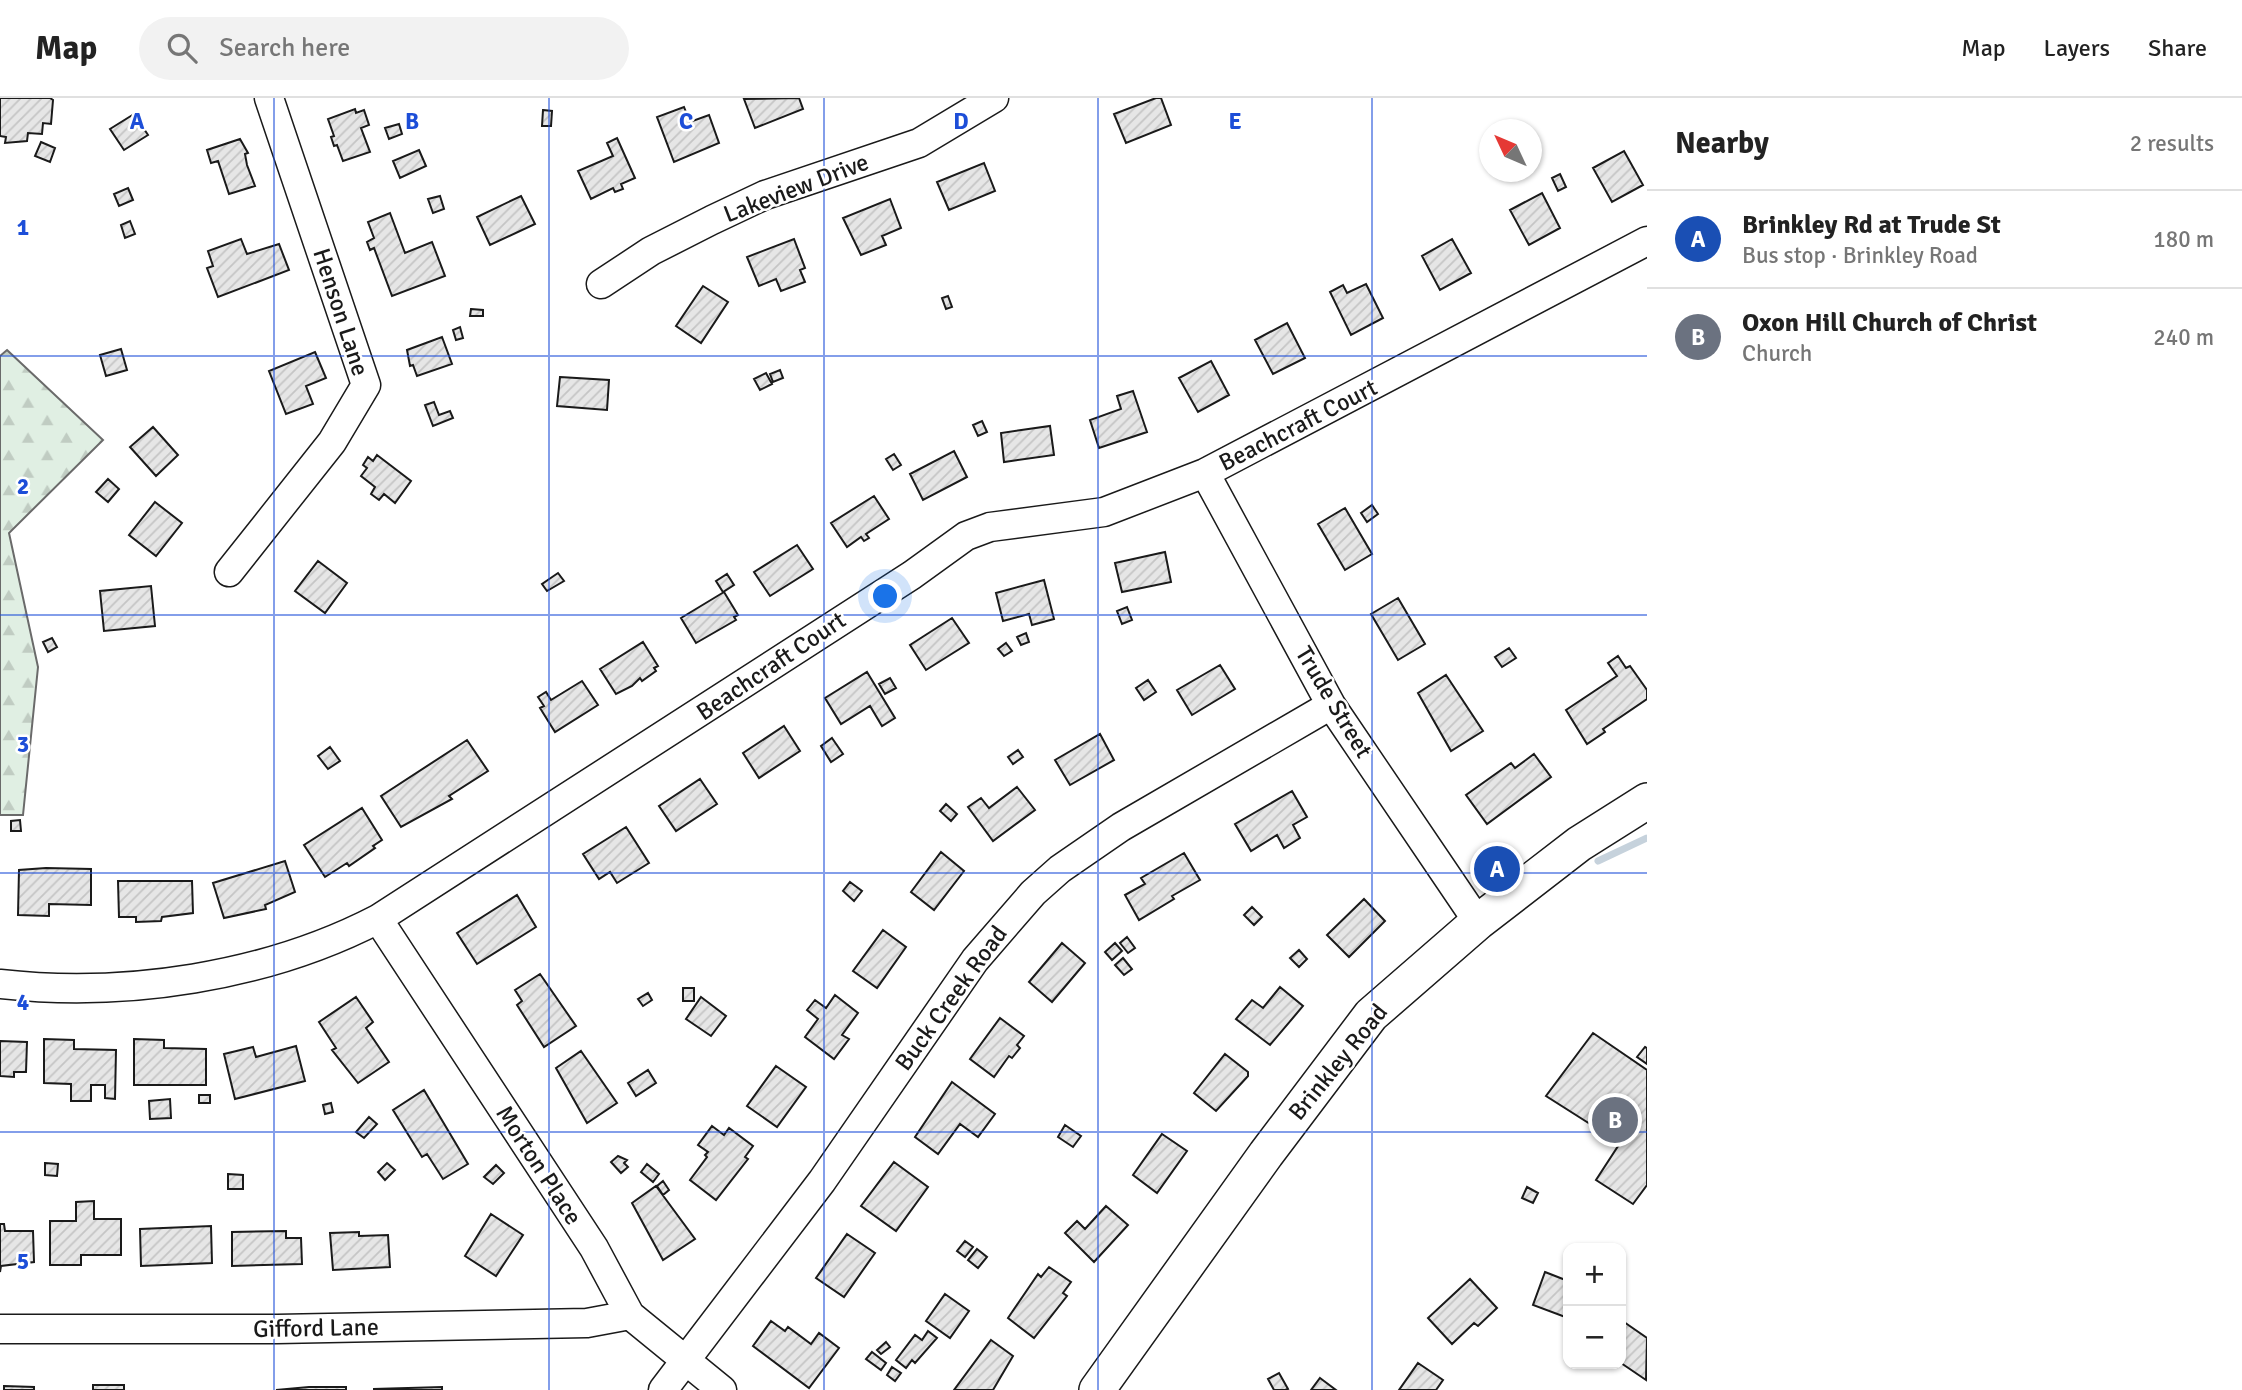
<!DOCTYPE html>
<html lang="en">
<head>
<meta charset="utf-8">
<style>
	:root { --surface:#fff; --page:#f2f2f2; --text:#222; --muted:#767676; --line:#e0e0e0; --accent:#c62828 }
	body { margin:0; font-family:Signika,sans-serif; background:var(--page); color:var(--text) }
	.controls { position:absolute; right:21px; bottom:21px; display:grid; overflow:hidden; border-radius:14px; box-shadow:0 2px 5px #0004 }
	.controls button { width:63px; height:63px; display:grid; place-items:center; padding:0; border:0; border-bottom:2px solid var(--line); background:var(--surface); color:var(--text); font:35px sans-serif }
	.compass { position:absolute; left:1479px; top:21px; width:63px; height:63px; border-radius:50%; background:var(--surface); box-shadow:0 2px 5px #0004; rotate:314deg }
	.you { position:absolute; left:886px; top:499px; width:24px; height:24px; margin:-18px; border:5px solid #fff; border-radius:50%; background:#1a73e8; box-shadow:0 0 0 10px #1a73e833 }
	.badge { display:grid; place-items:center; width:46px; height:46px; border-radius:50%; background:var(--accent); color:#fff; font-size:23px; font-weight:700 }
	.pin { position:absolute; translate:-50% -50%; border:4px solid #fff; box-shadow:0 2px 7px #0006 }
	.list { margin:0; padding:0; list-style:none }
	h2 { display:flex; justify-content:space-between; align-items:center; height:91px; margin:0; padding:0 28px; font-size:30px }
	h2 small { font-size:23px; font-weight:400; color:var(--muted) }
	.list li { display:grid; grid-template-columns:46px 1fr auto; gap:21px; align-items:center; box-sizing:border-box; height:98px; padding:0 28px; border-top:2px solid var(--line) }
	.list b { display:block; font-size:26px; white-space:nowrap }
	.list p { margin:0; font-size:23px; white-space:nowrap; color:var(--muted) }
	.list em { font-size:23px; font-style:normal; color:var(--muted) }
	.icon { flex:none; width:38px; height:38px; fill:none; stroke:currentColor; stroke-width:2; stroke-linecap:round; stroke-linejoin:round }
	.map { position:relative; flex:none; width:1647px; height:1292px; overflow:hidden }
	header { display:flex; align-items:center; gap:42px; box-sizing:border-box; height:98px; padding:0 35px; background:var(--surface); border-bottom:2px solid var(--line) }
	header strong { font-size:33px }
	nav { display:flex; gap:38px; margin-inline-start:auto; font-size:24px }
	.search { width:490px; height:63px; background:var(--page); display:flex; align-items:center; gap:18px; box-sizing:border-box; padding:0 24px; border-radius:38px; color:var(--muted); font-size:26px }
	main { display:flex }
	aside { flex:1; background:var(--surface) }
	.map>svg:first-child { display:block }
	.forest { fill:url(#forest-firs); stroke:#6a6a6a; stroke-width:2 }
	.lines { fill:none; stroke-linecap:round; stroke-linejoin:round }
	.stream { stroke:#c6d2dc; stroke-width:7 }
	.building { fill:url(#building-hatch); stroke:#1a1a1a; stroke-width:2 }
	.minor-casing { stroke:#1a1a1a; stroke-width:31 }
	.major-casing { stroke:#1a1a1a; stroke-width:38 }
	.minor { stroke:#fff; stroke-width:28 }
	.major { stroke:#fff; stroke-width:35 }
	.grid { fill:none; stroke:#1d4ed8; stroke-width:2; stroke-opacity:0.55 }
	.labels { text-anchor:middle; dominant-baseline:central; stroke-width:5; stroke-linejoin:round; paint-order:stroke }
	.street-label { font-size:24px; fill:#1a1a1a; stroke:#fff }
	.grid-label { font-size:23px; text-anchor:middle; font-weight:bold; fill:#1d4ed8; stroke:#fff; stroke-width:5; stroke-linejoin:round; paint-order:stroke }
</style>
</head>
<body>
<header>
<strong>Map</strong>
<div class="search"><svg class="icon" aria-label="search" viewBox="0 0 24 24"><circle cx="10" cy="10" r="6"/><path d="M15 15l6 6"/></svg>Search here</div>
<nav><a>Map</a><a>Layers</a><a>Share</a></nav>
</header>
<main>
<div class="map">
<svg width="1647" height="1292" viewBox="0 0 1647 1292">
	<defs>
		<pattern id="forest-firs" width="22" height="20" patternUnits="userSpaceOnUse" patternTransform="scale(1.75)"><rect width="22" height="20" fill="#e0efe3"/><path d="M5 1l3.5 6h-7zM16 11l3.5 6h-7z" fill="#c0ccc2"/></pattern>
		<pattern id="building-hatch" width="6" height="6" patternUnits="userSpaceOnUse" patternTransform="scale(1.75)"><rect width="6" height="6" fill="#e6e6e6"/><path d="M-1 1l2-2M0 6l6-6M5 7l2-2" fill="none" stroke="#c5c5c5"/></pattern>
	</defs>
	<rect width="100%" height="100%" fill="#fff"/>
	<path class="forest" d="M7,252L103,342L9,435L38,569L23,717H0V258Z"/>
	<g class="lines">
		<path class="stream" d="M1598,763L1647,740"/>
	</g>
	<path class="building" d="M0,0H50L53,2L51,26L43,25L42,36L28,35L27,43L5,45L6,39L0,38Z
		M799,0L803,11L755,30L744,1Z
		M1156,0H1161L1171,27L1126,45L1114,16Z
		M684,9L690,24L709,17L719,45L674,64L657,19Z
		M355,11L356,15L364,12L369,27L361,30L370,54L343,63L337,47L334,48L331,39L334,38L328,21Z
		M543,12L552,13L551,28H542Z
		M134,16L148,37L124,52L110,31Z
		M399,26L402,36L389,41L385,30Z
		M617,40L635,80L621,86L623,91L615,94L613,90L591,101L578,73L613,58L607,45Z
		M240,41L248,55L245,56L247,67L255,88L229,96L218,63L211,65L207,52Z
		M41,44L55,50L50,64L35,58Z
		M419,52L426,68L400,80L393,63Z
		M1624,53L1643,87L1612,104L1593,70Z
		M984,65L995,93L949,112L937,84Z
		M1560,76L1566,89L1558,93L1552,80Z
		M128,90L133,102L119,108L114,96Z
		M1542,95L1560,130L1529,147L1510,112Z
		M440,98L444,111L433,115L428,101Z
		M521,98L535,126L490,147L477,119Z
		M890,101L901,130L882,138L886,147L861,157L843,120Z
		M390,115L405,155L432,144L445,178L392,198L374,150L370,152L367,144L374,140L368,124Z
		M130,123L135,136L125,140L121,127Z
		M241,141L247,156L279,146L289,172L218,199L207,170L213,168L208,153Z
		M794,141L805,170L800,172L805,184L781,193L776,181L759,188L747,159Z
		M1452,141L1471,175L1440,192L1422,158Z
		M1366,186L1383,220L1351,237L1330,194L1343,187L1347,195Z
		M703,188L728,204L701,245L676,228Z
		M948,198L952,209L946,211L942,200Z
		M471,211L483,212V218H470Z
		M1287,225L1305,260L1273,276L1255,242Z
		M460,229L463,240L456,242L453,232Z
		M442,239L452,266L417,278L413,267L410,268L407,252Z
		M121,251L127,272L106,278L100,257Z
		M315,254L326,280L306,288L313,306L286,316L269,273Z
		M1211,263L1229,297L1198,314L1179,280Z
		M780,272L783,280L773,284L770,276Z
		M766,275L772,286L760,292L754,281Z
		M560,279L609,282L607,312L557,308Z
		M1133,293L1147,334L1099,350L1090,322L1121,311L1117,298Z
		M434,304L439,317L450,313L453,320L433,328L425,307Z
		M982,323L987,334L978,338L973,327Z
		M1050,328L1054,357L1004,364L1001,335Z
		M153,329L178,357L156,378L130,349Z
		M954,353L967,379L923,402L910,376Z
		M894,356L901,367L893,372L886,361Z
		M377,357L411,383L395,405L384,396L379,402L371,396L375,389L361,378L367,370L363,367L368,359L373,363Z
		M108,381L119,391L108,404L96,394Z
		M874,398L889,421L866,436L869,440L864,443L861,439L847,449L831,425Z
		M155,404L182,425L156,458L129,437Z
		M1372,407L1378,416L1367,424L1361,415Z
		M1345,410L1372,456L1345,472L1318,426Z
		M797,447L813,471L770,498L754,474Z
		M1165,454L1171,484L1122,494L1115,465Z
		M318,463L347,485L325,515L295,493Z
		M558,475L564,483L547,493L542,486Z
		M727,476L734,487L723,494L716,483Z
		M1044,482L1054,521L1032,527L1029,516L1003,523L996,495Z
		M151,488L155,528L104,533L100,493Z
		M724,494L738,517L734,519L736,522L696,545L681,520Z
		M1398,500L1425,546L1398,562L1371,516Z
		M1127,509L1132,522L1122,526L1117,513Z
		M952,520L969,545L926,572L910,547Z
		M1026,535L1029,544L1021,547L1017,539Z
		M52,540L57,549L48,554L43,544Z
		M643,544L658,568L654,570L656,573L642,583L640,580L632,588L616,596L600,571Z
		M1006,545L1012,553L1004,558L998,551Z
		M1509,550L1516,560L1502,569L1495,559Z
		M1618,558L1626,570L1630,568L1647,592V601L1603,631L1605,634L1587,646L1566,612L1617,578L1608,565Z
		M1220,567L1235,591L1192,617L1177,592Z
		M867,574L895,620L882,628L870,608L841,626L825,600Z
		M1446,577L1483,633L1451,653L1418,595Z
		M890,580L896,590L885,596L879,586Z
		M1148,582L1156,594L1144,602L1136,590Z
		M582,583L598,607L555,634L540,610L544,608L538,599L546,594L551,602Z
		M784,628L800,653L759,680L743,655Z
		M1100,636L1114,662L1070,687L1055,662Z
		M832,640L843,656L831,664L821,648Z
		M467,642L488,673L449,698L452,701L401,729L381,698Z
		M330,649L340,663L328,671L318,658Z
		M1018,652L1023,659L1013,666L1008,659Z
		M1534,656L1551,679L1487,726L1466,697L1511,665L1515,670Z
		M700,681L717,706L676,733L659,708Z
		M1017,689L1035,712L993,743L968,709L981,700L989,710Z
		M1292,693L1307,719L1293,727L1300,740L1284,750L1277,737L1251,753L1235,726Z
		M946,706L957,716L951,723L940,713Z
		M362,710L382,742L373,748L375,750L349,768L347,765L325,779L304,747Z
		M20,722L21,733H11V723Z
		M626,729L649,765L617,785L610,774L599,781L583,756Z
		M941,754L964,773L934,812L911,794Z
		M1184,755L1200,782L1172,798L1174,801L1139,822L1125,797L1145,786L1141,780Z
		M285,763L295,794L265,807L266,811L224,820L213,785Z
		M46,770L91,771V807L49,806V818L18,817L19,772Z
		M118,783H192L193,815L162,819L161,823L136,824V819H119Z
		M850,784L862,793L854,803L843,793Z
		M517,797L536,829L477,866L457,835Z
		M1364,801L1385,823L1349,859L1327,837Z
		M1252,809L1262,819L1254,827L1244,817Z
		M883,832L906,849L877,890L853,873Z
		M1127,839L1135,850L1128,855L1120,845Z
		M1062,845L1085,865L1052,904L1029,884Z
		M1115,845L1122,853L1112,862L1105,854Z
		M1299,852L1307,861L1299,869L1290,860Z
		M1123,860L1132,871L1124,877L1115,867Z
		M540,876L576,928L544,949L517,907L522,903L515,892Z
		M1280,889L1303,908L1270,947L1236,921L1252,902L1263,910Z
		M683,890H694V903H683Z
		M648,895L652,902L643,908L638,901Z
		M835,897L858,915L842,937L849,941L834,961L805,939L818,921L807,912L815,902L826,910Z
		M356,899L373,924L366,930L389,964L358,985L332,952L336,950L319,924Z
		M701,899L726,918L711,938L686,921Z
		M1000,920L1024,938L1017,947L1020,950L1012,960L1009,958L994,979L970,961Z
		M1593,935L1647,972V1087L1633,1106L1596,1082L1620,1045L1546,998Z
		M44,941L74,942V951L116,952L115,1001L105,1000V987H91V1003H71V986L44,985Z
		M134,941L164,942V950L206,951V987H134Z
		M0,943L27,944L26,974H14V979L0,978Z
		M296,948L305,983L235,1001L224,956L253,949L256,959Z
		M1645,949L1647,950V966L1637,959Z
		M581,953L617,1005L587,1025L556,970Z
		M1225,956L1248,974V978L1216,1013L1194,995Z
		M776,968L806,989L777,1029L747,1008Z
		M648,972L656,985L636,998L628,985Z
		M952,984L995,1016L978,1039L960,1026L938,1056L915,1039Z
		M424,992L468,1066L443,1081L427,1056L422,1059L393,1012Z
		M199,997H210V1005H199Z
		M170,1001L171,1020L150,1021L149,1003Z
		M331,1005L333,1014L325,1016L323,1007Z
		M369,1019L377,1026L364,1040L356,1034Z
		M1065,1027L1081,1038L1073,1049L1058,1039Z
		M712,1028L724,1037L729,1030L753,1048L745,1059L748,1061L716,1102L690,1082L707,1059L705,1057L708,1054L698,1047Z
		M1162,1036L1187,1053L1157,1095L1133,1077Z
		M618,1058L627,1062L624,1065L628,1069L621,1075L611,1064Z
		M894,1064L928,1089L896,1133L861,1108Z
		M45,1065L58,1066L57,1078L45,1077Z
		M387,1065L395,1072L385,1082L378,1074Z
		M647,1066L659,1076L653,1084L641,1074Z
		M496,1067L504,1075L493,1086L484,1079Z
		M228,1076L243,1077V1091H228Z
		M663,1083L669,1092L663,1097L657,1088Z
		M656,1088L695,1141L663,1162L632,1105Z
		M1527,1089L1538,1095L1533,1105L1522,1100Z
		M94,1103V1121H121V1157H81V1167H50V1123H76V1104Z
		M1106,1108L1128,1127L1094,1164L1065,1135L1077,1123L1085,1131Z
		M491,1116L523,1137L496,1178L465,1158Z
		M0,1126H4L5,1133H33L34,1164L1,1168L0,1174Z
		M211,1128L212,1165L141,1168L140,1131Z
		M286,1133V1140H301L302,1166L232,1168V1134Z
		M359,1134V1138L388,1137L390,1169L333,1172L330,1135Z
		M847,1136L875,1155L844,1199L816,1180Z
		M965,1143L973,1149L965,1159L957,1153Z
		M977,1151L987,1159L978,1170L968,1162Z
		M1049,1169L1071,1184L1063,1195L1067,1198L1034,1240L1008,1220L1038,1176L1041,1179Z
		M1545,1174L1568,1183V1220L1533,1207Z
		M1470,1181L1497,1210L1478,1228L1474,1225L1452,1246L1428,1220Z
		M945,1196L969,1213L950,1240L926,1223Z
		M771,1223L785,1233L788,1229L811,1246L819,1235L839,1250L809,1290L753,1248Z
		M1624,1224L1647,1240L1646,1282L1621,1265V1228Z
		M928,1233L937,1240L915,1265L912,1262L906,1270L896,1262L915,1237L922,1242Z
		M991,1242L1013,1258L993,1292H954Z
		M886,1244L890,1249L881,1256L877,1252Z
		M872,1254L886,1265L881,1272L866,1261Z
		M1418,1265L1443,1282L1436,1292H1399Z
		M892,1269L901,1275L895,1283L887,1277Z
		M1279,1275L1288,1291L1285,1292H1274L1268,1281Z
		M1320,1280L1336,1292H1311Z
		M93,1287H124V1292H93Z
		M4,1288L34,1289V1292H4Z
		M309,1289H346V1292H276Z
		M442,1289V1292H374V1291Z"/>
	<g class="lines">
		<defs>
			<path id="minor" d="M601,186L651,153L712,122L765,97L919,45L994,0
				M1205,375L1331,607L1478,824
				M229,474L332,344L366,287L269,0
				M378,821L594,1150L630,1217L722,1292
				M0,886C125,900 266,879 378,821L912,477L966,438L990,429L1104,414L1205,375L1647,143
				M0,1231H277L587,1225L630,1217
				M663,1292L822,1083L975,862L1033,795L1060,771L1121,729L1331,607"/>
			<path id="major" d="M1097,1292L1266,1056L1371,917L1478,824L1579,746L1647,703"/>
		</defs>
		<use href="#minor" class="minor-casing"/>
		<use href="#major" class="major-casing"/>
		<use href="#minor" class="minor"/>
		<use href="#major" class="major"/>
	</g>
	<path class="grid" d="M274,0V1292M549,0V1292M824,0V1292M1098,0V1292M1372,0V1292M0,258H1647M0,517H1647M0,775H1647M0,1034H1647"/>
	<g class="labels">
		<g class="street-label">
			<text transform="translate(796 90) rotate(-21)">Lakeview Drive</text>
			<text transform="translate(341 214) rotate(72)">Henson Lane</text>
			<text transform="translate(1298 327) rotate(-27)">Beachcraft Court</text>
			<text transform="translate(771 568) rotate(-34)">Beachcraft Court</text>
			<text transform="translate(1334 604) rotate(59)">Trude Street</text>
			<text transform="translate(951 900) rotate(-54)">Buck Creek Road</text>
			<text transform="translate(1338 964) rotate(-51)">Brinkley Road</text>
			<text transform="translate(539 1067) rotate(57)">Morton Place</text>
			<text transform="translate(316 1230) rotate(-1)">Gifford Lane</text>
		</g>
	</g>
	<g class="grid-label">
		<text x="137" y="31">A</text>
		<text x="412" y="31">B</text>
		<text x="686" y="31">C</text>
		<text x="961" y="31">D</text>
		<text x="1235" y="31">E</text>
		<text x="23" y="137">1</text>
		<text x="23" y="396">2</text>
		<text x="23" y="654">3</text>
		<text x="23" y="912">4</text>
		<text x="23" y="1171">5</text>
	</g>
</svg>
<div class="controls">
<button>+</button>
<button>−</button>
</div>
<svg class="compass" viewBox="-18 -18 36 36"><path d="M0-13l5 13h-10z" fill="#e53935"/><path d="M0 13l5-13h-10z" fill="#767676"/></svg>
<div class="you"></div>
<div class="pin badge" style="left:1497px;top:771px;background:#1a4fb4">A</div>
<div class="pin badge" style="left:1615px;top:1022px;background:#6b7280">B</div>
</div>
<aside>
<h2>Nearby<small>2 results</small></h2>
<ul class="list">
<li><span class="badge" style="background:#1a4fb4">A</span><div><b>Brinkley Rd at Trude St</b><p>Bus stop · Brinkley Road</p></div><em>180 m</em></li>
<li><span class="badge" style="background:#6b7280">B</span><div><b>Oxon Hill Church of Christ</b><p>Church</p></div><em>240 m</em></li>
</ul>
</aside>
</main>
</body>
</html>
